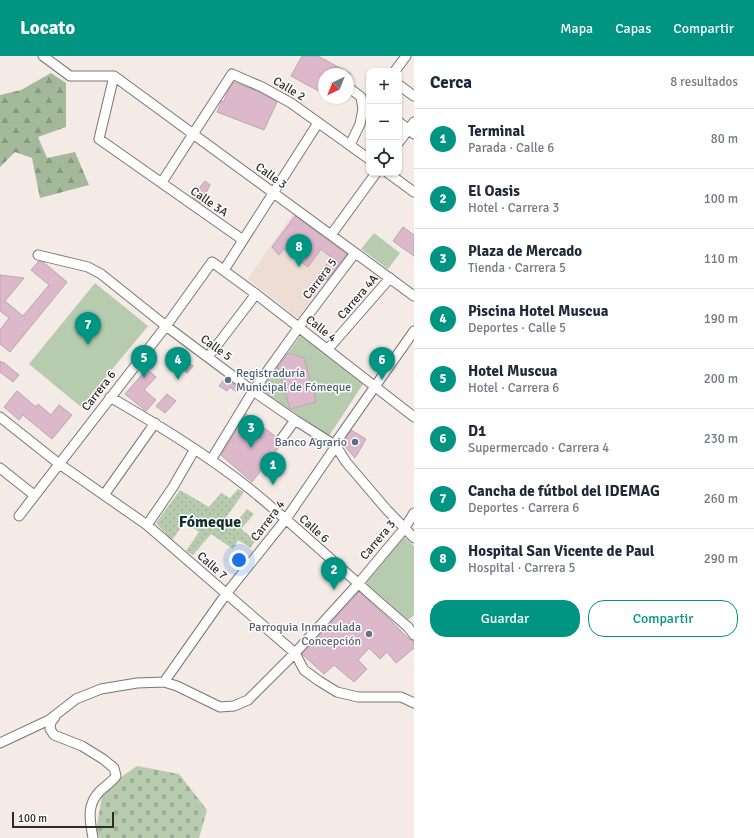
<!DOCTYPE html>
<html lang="es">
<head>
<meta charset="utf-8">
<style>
	:root { --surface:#fff; --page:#f2f2f3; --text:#1f2937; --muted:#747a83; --line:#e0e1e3; --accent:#009482 }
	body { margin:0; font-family:Signika,sans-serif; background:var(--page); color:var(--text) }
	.controls { position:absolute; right:12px; top:12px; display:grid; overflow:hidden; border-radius:8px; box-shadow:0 1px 3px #0004 }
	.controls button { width:36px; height:36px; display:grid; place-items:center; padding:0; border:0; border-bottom:1px solid var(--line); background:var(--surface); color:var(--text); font:20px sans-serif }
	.compass { position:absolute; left:318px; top:12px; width:36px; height:36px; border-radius:50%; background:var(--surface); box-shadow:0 1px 3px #0004; rotate:223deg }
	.scale { position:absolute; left:12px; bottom:10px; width:102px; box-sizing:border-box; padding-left:4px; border:2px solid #2f2b29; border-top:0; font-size:11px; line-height:14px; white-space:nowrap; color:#2f2b29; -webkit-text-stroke:3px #fff; paint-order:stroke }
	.you { position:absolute; left:239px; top:504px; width:14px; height:14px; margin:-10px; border:3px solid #fff; border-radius:50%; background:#1a73e8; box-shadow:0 0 0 6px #1a73e833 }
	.badge { display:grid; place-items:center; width:26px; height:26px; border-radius:50%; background:var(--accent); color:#fff; font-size:13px; font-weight:700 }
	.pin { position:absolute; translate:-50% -33px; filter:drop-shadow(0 1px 2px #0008) }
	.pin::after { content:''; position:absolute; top:21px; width:14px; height:12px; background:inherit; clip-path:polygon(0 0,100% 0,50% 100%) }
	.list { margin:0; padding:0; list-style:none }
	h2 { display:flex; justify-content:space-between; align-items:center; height:52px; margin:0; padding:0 16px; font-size:17px }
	h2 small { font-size:13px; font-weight:400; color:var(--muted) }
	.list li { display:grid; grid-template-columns:26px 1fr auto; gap:12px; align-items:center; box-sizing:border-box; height:60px; padding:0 16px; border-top:1px solid var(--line) }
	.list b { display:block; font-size:15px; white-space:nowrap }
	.list p { margin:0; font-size:13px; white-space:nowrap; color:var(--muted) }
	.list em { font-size:13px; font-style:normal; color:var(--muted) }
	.actions { display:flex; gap:8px; padding:12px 16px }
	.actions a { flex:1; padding:9px 0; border:1px solid var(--accent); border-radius:16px; text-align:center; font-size:14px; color:var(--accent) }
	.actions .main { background:var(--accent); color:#fff }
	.icon { flex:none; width:22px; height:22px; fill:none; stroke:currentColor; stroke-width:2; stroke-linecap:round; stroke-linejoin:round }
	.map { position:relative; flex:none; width:414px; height:782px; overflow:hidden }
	header { display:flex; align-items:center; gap:24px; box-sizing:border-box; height:56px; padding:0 20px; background:var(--accent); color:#fff }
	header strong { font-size:19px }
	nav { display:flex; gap:22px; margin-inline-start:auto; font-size:14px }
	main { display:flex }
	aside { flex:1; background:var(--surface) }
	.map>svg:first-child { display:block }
	.built { fill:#eeddd4 }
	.grass { fill:url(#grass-dots) }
	.forest { fill:url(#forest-firs) }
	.cemetery { fill:url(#cemetery-stones) }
	.park { fill:#b7cbaf }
	.building { fill:#ddb8cb; stroke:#b3aaaf }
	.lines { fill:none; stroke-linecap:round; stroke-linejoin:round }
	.minor-casing { stroke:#7d7570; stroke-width:11 }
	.minor { stroke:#fff; stroke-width:9 }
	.service-dot { fill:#5c6f8a; stroke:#fff; stroke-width:1.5 }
	.worship-dot { fill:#6b7280; stroke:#fff; stroke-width:1.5 }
	.labels { text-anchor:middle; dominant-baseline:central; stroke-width:3; stroke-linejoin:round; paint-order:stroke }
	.street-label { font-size:12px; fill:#2f2b29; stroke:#fff }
	.service-label { font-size:12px; fill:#4e5e75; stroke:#fff; text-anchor:start }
	.worship-label { font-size:12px; fill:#5b616d; stroke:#fff; text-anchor:end }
	.district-label { font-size:16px; font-weight:bold; fill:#12332d; stroke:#fff }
</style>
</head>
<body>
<header>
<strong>Locato</strong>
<nav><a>Mapa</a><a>Capas</a><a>Compartir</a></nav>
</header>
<main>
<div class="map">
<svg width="414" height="782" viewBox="0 0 414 782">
	<defs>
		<pattern id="grass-dots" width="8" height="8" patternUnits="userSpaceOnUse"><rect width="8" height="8" fill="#b7cbaf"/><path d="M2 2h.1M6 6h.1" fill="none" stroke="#9eae97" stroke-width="1.8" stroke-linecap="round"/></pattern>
		<pattern id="forest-firs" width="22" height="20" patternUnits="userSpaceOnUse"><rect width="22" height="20" fill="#a3b99a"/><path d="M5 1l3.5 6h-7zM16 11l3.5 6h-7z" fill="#85977e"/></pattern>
		<pattern id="cemetery-stones" width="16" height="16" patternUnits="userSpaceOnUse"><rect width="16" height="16" fill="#b7cbaf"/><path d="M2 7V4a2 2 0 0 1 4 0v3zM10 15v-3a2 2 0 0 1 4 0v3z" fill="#9eae97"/></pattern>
	</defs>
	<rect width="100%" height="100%" fill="#f4eae6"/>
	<path class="built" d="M294,156L350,198L300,264L248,223Z"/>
	<path class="grass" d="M238,433L244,436L225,463L234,469L247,453L254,458L241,473L255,484L251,492L238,484L233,493L211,478L193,499L186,495L199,476L185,466L172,484L156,467L180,434L209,451L221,437L230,442Z"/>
	<path class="forest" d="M51,17L66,27V71L38,81L47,102L75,96L89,129L40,142L32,102L15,96L0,111V39L21,34Z"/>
	<path class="cemetery" d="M137,710L179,718L207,754L199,782H100L96,776L103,734Z"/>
	<path class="park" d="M374,177L400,197L388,213L361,193Z
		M95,227L148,270L81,351L29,308Z
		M301,279L363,328L329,380L261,334L278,309L290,353L316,346L304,302L288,297Z
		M404,481L414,490V559L408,564L366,527Z"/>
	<path class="building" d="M302,0H318L351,18H324V38L291,20Z
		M234,26L259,36L277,46L264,74L217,56L221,47L222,45H224L227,37Z
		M205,125L210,129L201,147L192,141Z
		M295,160L347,198L327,224L319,218L332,202L321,193L308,211L284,193L279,199L272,191Z
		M403,171L414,179V200L393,185Z
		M39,205L43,206L67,226L10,296L0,288V274L9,262L0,255V219L24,222L5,245L23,260L49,229L31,214Z
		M288,297L304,302L316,346L290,353L278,311Z
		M0,305L2,307L3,306L19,319L13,326L0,316Z
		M188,306L193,310L187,317L183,313Z
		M147,313L156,321L144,334L156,344L146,355L125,338Z
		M225,322L238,332L236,336L230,331L227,335L219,330Z
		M17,335L36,351L38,348L51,359L59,349L72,359L52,383L23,359L19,364L4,351Z
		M167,338L176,345L165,357L156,350Z
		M246,358L276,381L274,387L279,391L252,426L221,399Z
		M351,374L366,383L355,402L343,388Z
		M359,536L390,564L409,583L414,585V592L396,607L387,596L380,603L369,592L358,604L367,613L354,626L334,609L324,618L302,598Z"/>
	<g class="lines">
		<defs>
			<path id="minor" d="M43,0L70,20H114
				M395,15L406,0
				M114,20L414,240
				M114,20L99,83L243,184
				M399,29L414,40
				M348,31L361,41L363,53L360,68L350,89
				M399,66L414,78
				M399,86L414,66
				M388,117L414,136
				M162,126L232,18L262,31L291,47L369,103
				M331,179L376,117
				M38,199L88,211L101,218L166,270L253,335L295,364L336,390L346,406L387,454L414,482
				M224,214L318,67
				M328,293L390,222
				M208,301L256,238
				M110,341C158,369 206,398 250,433C304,477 355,526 408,571L414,579
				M0,361L58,407L147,469L295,597L304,614L319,625L337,636L358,641H401L414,647
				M280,385L295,364
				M211,404L253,335L299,271L355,197
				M0,412L34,439
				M104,439L155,367
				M19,460L166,270L212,206L256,238L414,361
				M147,469L173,431L195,393
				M164,626L226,538L286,463L336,390V386L414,275
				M55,661L51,666L50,673L54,679L82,690L103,703L114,712L116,720C112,726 105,730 100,735C86,749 90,765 93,782
				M0,687L49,664L76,643L101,633L137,627L164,626L177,630L220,651L234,650L248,644L295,597L358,528L404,473L414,457"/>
		</defs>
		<use href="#minor" class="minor-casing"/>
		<use href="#minor" class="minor"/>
	</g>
	<g class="service-dot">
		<circle cx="228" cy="324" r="4"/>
		<circle cx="355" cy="386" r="4"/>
	</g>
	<circle class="worship-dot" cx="369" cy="578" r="4"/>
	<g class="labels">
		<g class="street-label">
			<text transform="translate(289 33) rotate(31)">Calle 2</text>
			<text transform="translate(271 120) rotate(36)">Calle 3</text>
			<text transform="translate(209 146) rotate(35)">Calle 3A</text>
			<text transform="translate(320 223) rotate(-53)">Carrera 5</text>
			<text transform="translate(358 241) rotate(-49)">Carrera 4A</text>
			<text transform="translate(321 273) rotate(38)">Calle 4</text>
			<text transform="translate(216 292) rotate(36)">Calle 5</text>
			<text transform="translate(99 335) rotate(-52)">Carrera 6</text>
			<text transform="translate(268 465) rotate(-53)">Carrera 4</text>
			<text transform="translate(314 473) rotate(42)">Calle 6</text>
			<text transform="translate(378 484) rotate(-50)">Carrera 3</text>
			<text transform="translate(212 510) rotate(41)">Calle 7</text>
		</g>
		<g class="service-label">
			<text x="236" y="317">Registraduría<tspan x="236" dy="14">Municipal de Fómeque</tspan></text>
			<text x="347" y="386" text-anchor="end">Banco Agrario</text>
		</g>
		<g class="worship-label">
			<text x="361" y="571">Parroquia Inmaculada<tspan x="361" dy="14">Concepción</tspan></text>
		</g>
		<g class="district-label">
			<text x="210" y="466">Fómeque</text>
		</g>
	</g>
</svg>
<div class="controls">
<button>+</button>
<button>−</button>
<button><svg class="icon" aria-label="locate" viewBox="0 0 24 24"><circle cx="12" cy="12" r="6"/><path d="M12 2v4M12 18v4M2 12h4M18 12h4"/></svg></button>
</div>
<svg class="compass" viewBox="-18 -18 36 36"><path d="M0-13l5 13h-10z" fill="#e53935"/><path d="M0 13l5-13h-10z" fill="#747a83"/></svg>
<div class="scale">100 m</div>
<div class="you"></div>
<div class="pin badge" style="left:273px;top:429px">1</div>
<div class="pin badge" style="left:334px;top:534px">2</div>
<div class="pin badge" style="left:251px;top:392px">3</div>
<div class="pin badge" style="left:178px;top:324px">4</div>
<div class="pin badge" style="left:144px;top:322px">5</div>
<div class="pin badge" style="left:382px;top:324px">6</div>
<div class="pin badge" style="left:88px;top:289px">7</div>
<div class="pin badge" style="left:299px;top:211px">8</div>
</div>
<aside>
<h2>Cerca<small>8 resultados</small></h2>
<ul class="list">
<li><span class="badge">1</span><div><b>Terminal</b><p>Parada · Calle 6</p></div><em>80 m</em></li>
<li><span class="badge">2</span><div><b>El Oasis</b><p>Hotel · Carrera 3</p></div><em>100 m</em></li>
<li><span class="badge">3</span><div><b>Plaza de Mercado</b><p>Tienda · Carrera 5</p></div><em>110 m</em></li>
<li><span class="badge">4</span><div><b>Piscina Hotel Muscua</b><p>Deportes · Calle 5</p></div><em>190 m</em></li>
<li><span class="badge">5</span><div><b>Hotel Muscua</b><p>Hotel · Carrera 6</p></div><em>200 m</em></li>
<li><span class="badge">6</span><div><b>D1</b><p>Supermercado · Carrera 4</p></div><em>230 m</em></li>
<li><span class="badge">7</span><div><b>Cancha de fútbol del IDEMAG</b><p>Deportes · Carrera 6</p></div><em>260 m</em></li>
<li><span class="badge">8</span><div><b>Hospital San Vicente de Paul</b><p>Hospital · Carrera 5</p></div><em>290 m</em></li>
</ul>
<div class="actions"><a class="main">Guardar</a><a>Compartir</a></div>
</aside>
</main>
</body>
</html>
